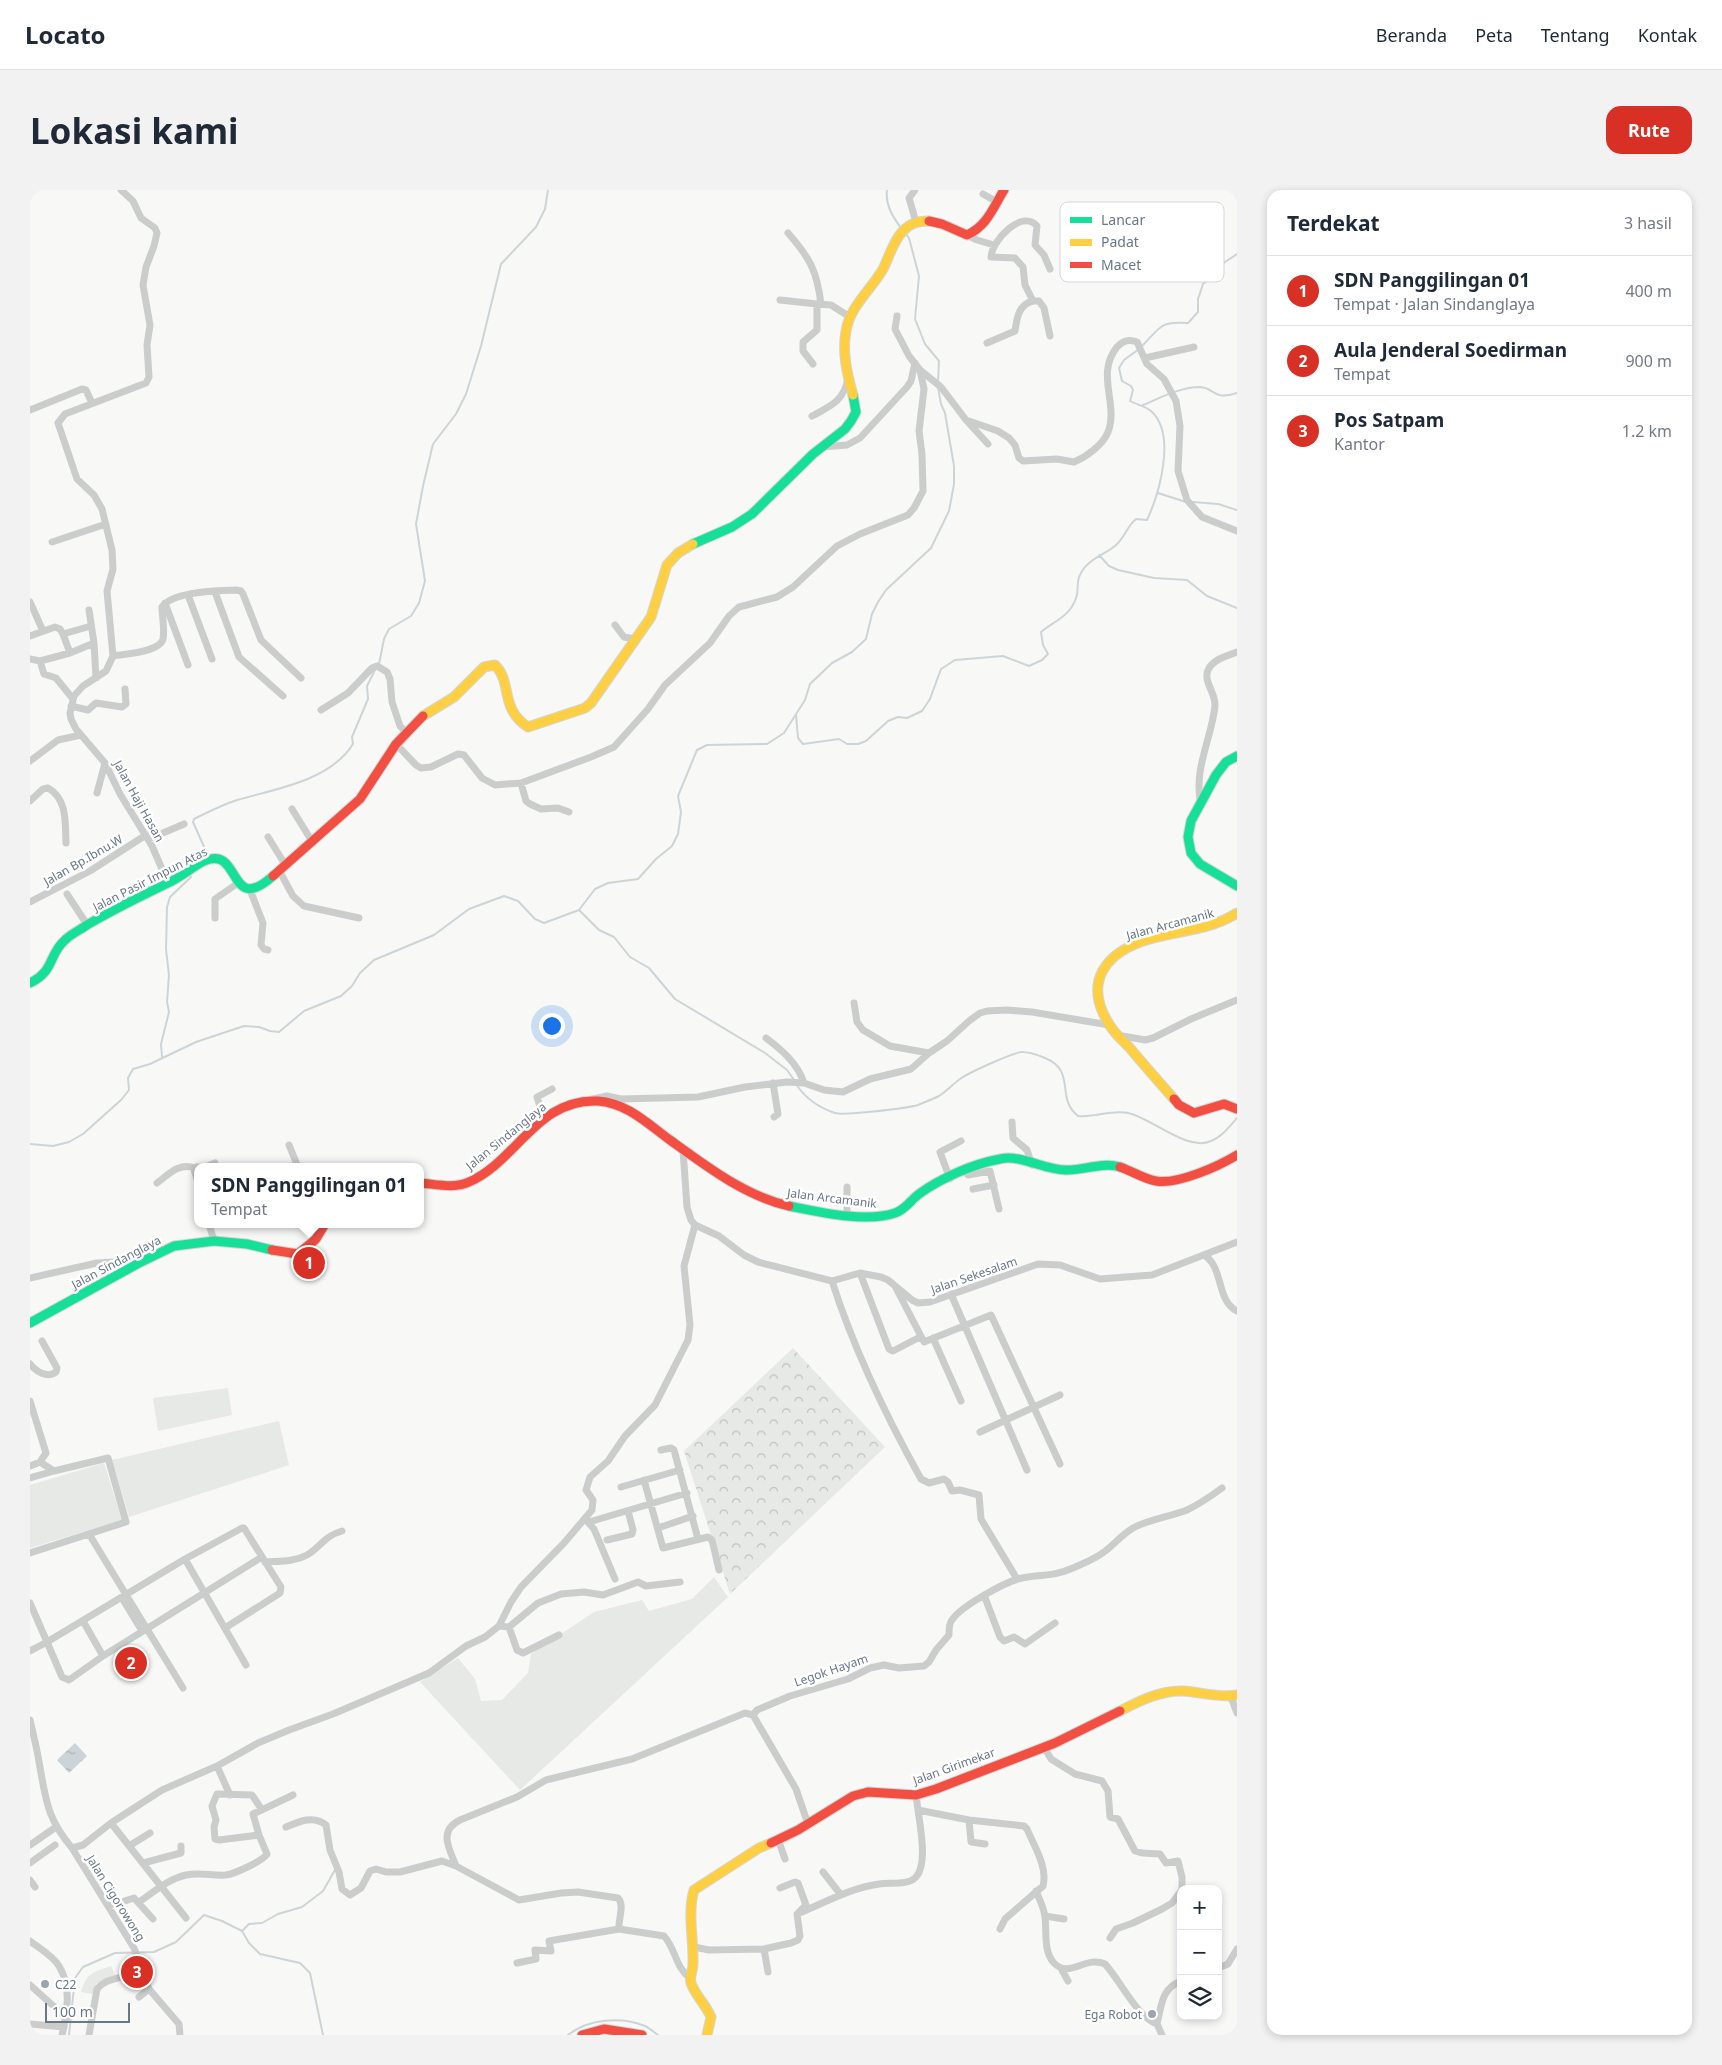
<!DOCTYPE html>
<html lang="id">
<head>
<meta charset="utf-8">
<style>
	:root { --surface:#fff; --page:#f2f2f3; --text:#1f2937; --muted:#747a83; --line:#e0e1e3; --accent:#d93025 }
	body { margin:0; font-family:"Noto Sans",sans-serif; background:var(--page); color:var(--text) }
	.controls { position:absolute; right:15px; bottom:15px; display:grid; overflow:hidden; border-radius:10px; box-shadow:0 2px 8px #0003 }
	.controls button { width:45px; height:45px; display:grid; place-items:center; padding:0; border:0; border-bottom:1px solid var(--line); background:var(--surface); color:var(--text); font:25px sans-serif }
	.scale { position:absolute; left:15px; bottom:12px; width:85px; box-sizing:border-box; padding-left:5px; border:2px solid #697886; border-top:0; font-size:14px; line-height:18px; white-space:nowrap; color:#697886; -webkit-text-stroke:4px #fff; paint-order:stroke }
	.you { position:absolute; left:521px; top:835px; width:18px; height:18px; margin:-12px; border:4px solid #fff; border-radius:50%; background:#1a73e8; box-shadow:0 0 0 8px #1a73e833 }
	.badge { display:grid; place-items:center; width:32px; height:32px; border-radius:50%; background:var(--accent); color:#fff; font-size:16px; font-weight:700 }
	.pin { position:absolute; translate:-50% -50%; border:2px solid #fff; box-shadow:0 1px 5px #0006 }
	.popup { position:absolute; left:164px; top:973px; width:230px; height:65px; box-sizing:border-box; display:grid; place-content:center; border-radius:10px; background:var(--surface); filter:drop-shadow(0 1px 4px #0005); font-size:16px; white-space:nowrap; color:var(--muted) }
	.popup b { font-size:19px; color:var(--text) }
	.popup::after { content:''; position:absolute; left:50%; top:100%; margin-left:-10px; border:10px solid transparent; border-top-color:var(--surface) }
	.list { margin:0; padding:0; list-style:none }
	h2 { display:flex; justify-content:space-between; align-items:center; height:65px; margin:0; padding:0 20px; font-size:21px }
	h2 small { font-size:16px; font-weight:400; color:var(--muted) }
	.list li { display:grid; grid-template-columns:32px 1fr auto; gap:15px; align-items:center; box-sizing:border-box; height:70px; padding:0 20px; border-top:1px solid var(--line) }
	.list b { display:block; font-size:19px; white-space:nowrap }
	.list p { margin:0; font-size:16px; white-space:nowrap; color:var(--muted) }
	.list em { font-size:16px; font-style:normal; color:var(--muted) }
	.icon { flex:none; width:28px; height:28px; fill:none; stroke:currentColor; stroke-width:2; stroke-linecap:round; stroke-linejoin:round }
	.map { position:relative; flex:none; width:1207px; height:1845px; overflow:hidden; border-radius:15px }
	header { display:flex; align-items:center; gap:30px; box-sizing:border-box; height:70px; padding:0 25px; background:var(--surface); border-bottom:1px solid var(--line) }
	header strong { font-size:24px }
	nav { display:flex; gap:28px; margin-inline-start:auto; font-size:18px }
	.intro { display:flex; align-items:center; justify-content:space-between; box-sizing:border-box; height:120px; padding:0 30px }
	h1 { margin:0; font-size:35px }
	.button { padding:12px 22px; border-radius:15px; background:var(--accent); color:#fff; font-size:18px; font-weight:700 }
	main { display:flex; gap:30px; padding:0 30px }
	aside { flex:1; background:var(--surface); border-radius:15px; box-shadow:0 2px 8px #0003 }
	.map>svg:first-child { display:block }
	.grass { fill:#e6e9e5 }
	.forest { fill:url(#forest-crowns) }
	.water { fill:url(#water-ripples) }
	.lines { fill:none; stroke-linecap:round; stroke-linejoin:round }
	.stream { stroke:#cdd4d7; stroke-width:2 }
	.fast-casing { stroke:#d4d5d5; stroke-width:11 }
	.slow-casing { stroke:#d4d5d5; stroke-width:11 }
	.jam-casing { stroke:#d4d5d5; stroke-width:11 }
	.street { stroke:#cbcccc; stroke-width:7 }
	.fast { stroke:#16e098; stroke-width:9 }
	.slow { stroke:#ffcf43; stroke-width:9 }
	.jam { stroke:#f24e42; stroke-width:9 }
	.poi-dot { fill:#9ba5ae; stroke:#fff; stroke-width:2 }
	.labels { text-anchor:middle; dominant-baseline:central; stroke-width:5; stroke-linejoin:round; paint-order:stroke }
	.street-label { font-size:12px; fill:#697886; stroke:#fff }
	.poi-label { font-size:12px; fill:#697886; stroke:#fff; text-anchor:start }
	.key { fill:#fff; stroke:#d2d6db; stroke-width:1 }
	.key-label { font-size:14px; fill:#697886 }
</style>
</head>
<body>
<header>
<strong>Locato</strong>
<nav><a>Beranda</a><a>Peta</a><a>Tentang</a><a>Kontak</a></nav>
</header>
<div class="intro"><h1>Lokasi kami</h1><a class="button">Rute</a></div>
<main>
<div class="map">
<svg width="1207" height="1845" viewBox="0 0 1207 1845">
	<defs>
		<pattern id="forest-crowns" width="20" height="18" patternUnits="userSpaceOnUse" patternTransform="scale(1.25)"><rect width="20" height="18" fill="#e6e9e5"/><path d="M2 6a3 3 0 1 1 6 0M12 15a3 3 0 1 1 6 0" fill="none" stroke="#bec2bf"/></pattern>
		<pattern id="water-ripples" width="26" height="14" patternUnits="userSpaceOnUse" patternTransform="scale(1.25)"><rect width="26" height="14" fill="#cdd4d7"/><path d="M2 4q2-2 4 0t4 0M15 11q2-2 4 0t4 0" fill="none" stroke="#aab1b4"/></pattern>
	</defs>
	<rect width="100%" height="100%" fill="#f8f8f7"/>
	<path class="grass" d="M198,1198L202,1225L128,1241L123,1208Z
		M249,1231L259,1275L99,1327L82,1270Z
		M74,1273L92,1330L0,1358V1295Z
		M684,1387L698,1407L490,1600L390,1492L428,1468L445,1489L451,1511L472,1510L498,1483L501,1464L564,1422L612,1410L619,1421L662,1409Z
		M81,1776L85,1785L66,1794L63,1804L51,1802C57,1782 62,1783 81,1776Z"/>
	<path class="forest" d="M763,1158L855,1257L700,1404L654,1261Z"/>
	<path class="water" d="M45,1553L57,1566L39,1583L27,1570Z"/>
	<g class="lines">
		<path class="stream" d="M857,0C855,15 863,27 871,38
			M876,44L879,48L889,86L885,129L895,154L909,171L908,193
			M1112,156C1131,137 1129,131 1158,133L1168,122V109L1173,94L1195,72L1207,64
			M1113,215C1130,208 1150,197 1170,197C1186,198 1182,211 1207,203
			M1128,303L1156,312
			M1163,312L1188,314L1207,320
			M1069,365L1079,376L1088,380L1124,388L1157,390L1177,406L1207,418
			M349,474L354,449L359,439L381,426L389,413L395,391L386,334L393,296L403,254L426,224L436,204L451,156L471,74L506,37L515,19L518,0
			M766,524L768,548L773,554L809,549L817,554H828L836,551L858,531L868,527L877,528L892,521L900,509L911,479L925,470L973,466L999,476L1012,470L1018,464L1013,455L1011,442C1026,430 1040,426 1046,408C1049,401 1046,392 1050,385C1056,370 1074,365 1085,356C1095,348 1097,336 1106,329L1117,330C1129,304 1147,244 1121,221C1115,216 1107,215 1100,211L1103,200L1101,196L1092,191L1089,178L1094,170L1109,159
			M157,678L155,673L175,659L163,632L164,629C178,622 192,615 207,610C245,599 300,591 323,554L322,547L338,509L337,496L345,480
			M549,720L569,740L584,747L600,767L619,778L645,809L735,863L757,880L764,890
			M132,867L131,854L139,822L137,812L139,785L136,759L137,717L140,707L161,687L160,684
			M766,894C775,908 790,918 805,923C814,926 878,918 888,915C895,912 903,909 909,906C917,901 923,894 930,889C938,883 984,862 992,862C999,862 1008,865 1015,868C1047,881 1025,908 1048,926C1065,928 1082,919 1098,923C1122,928 1157,962 1181,951C1192,947 1200,936 1207,928
			M0,954L23,956L39,952L53,944L91,910L99,900L98,888L103,879L120,874L166,852L214,836L229,837L240,841L249,842L274,821L311,806L322,796L330,783L344,770L404,745L439,719L474,706L488,711L505,729L514,733L549,720L565,699L578,693L608,689L626,669L642,656L648,644L651,622L648,606L667,560L677,555L737,554L754,543L775,510L780,494L802,473L822,462L836,449L842,424L848,412L856,400L901,358L919,321L924,294V276L915,223L911,214L908,197
			M212,1741L219,1734L232,1733L248,1724L272,1717L293,1701L305,1680
			M39,1845L45,1788L53,1777L85,1763L124,1762L146,1752L174,1725L192,1731L212,1741L219,1753L230,1764L270,1773L280,1783L293,1845
			M538,1845C558,1829 591,1826 615,1836C619,1838 624,1842 628,1845"/>
		<defs>
			<path id="fast" d="M663,354L702,337L722,324L783,264L815,239L821,231L826,222L823,205
				M1207,566L1196,572L1186,585L1161,631L1158,647L1161,663L1170,674L1207,696
				M0,793C25,781 18,765 35,750C41,744 50,740 57,735C84,719 111,706 138,693C151,687 162,677 174,671C212,654 197,727 243,686
				M759,1016C789,1022 836,1033 865,1023C875,1020 881,1010 889,1004C911,988 943,974 970,969C992,964 1015,981 1037,980C1056,980 1071,972 1090,977
				M0,1133L109,1073L144,1056L184,1051L217,1054L242,1060"/>
			<path id="slow" d="M823,205C817,184 812,162 816,141C820,116 841,100 853,79C859,67 863,52 872,42C880,33 888,31 899,31
				M393,526L424,507L454,477L465,475C483,493 469,518 498,537L555,518L561,513L621,427L637,375L648,363L663,354
				M1144,909C1129,892 1114,875 1099,857C1092,850 1084,843 1079,834C1052,791 1077,761 1120,749C1151,740 1178,741 1207,723
				M1090,1521C1109,1511 1131,1500 1153,1501C1171,1502 1188,1508 1207,1505
				M677,1845L681,1827C676,1815 665,1805 661,1793C659,1787 663,1781 663,1774C664,1750 657,1723 664,1700L729,1658L741,1653"/>
			<path id="jam" d="M899,31L912,34L937,45C957,36 963,18 974,0
				M243,686L330,609L366,554L393,526
				M1144,909L1149,915L1164,923L1194,914L1207,919
				M1090,977C1102,981 1114,989 1126,991C1147,995 1189,976 1207,965
				M390,993C405,994 425,999 439,992C487,971 507,908 568,911C597,913 618,934 640,950C676,976 715,1006 759,1016
				M242,1060L268,1064L286,1049L295,1034
				M741,1653L768,1640L823,1606L838,1602L886,1605L906,1599L1025,1553L1090,1521
				M552,1845L574,1839L612,1845"/>
		</defs>
		<use href="#fast" class="fast-casing"/>
		<use href="#slow" class="slow-casing"/>
		<use href="#jam" class="jam-casing"/>
		<path class="street" d="M91,0L103,11L111,28L125,38L127,43L124,56L116,77L113,95L120,135L117,155L119,187L116,193L35,224L28,233L47,289L64,305L72,319L82,360L83,379L77,401L83,466L76,481L53,496L44,506L40,523L41,529L46,539L75,573L90,604L122,656L138,693
			M885,0L879,8L886,32
			M953,4L967,12
			M758,43C780,68 787,81 791,114
			M937,45L947,50L964,55
			M750,110L787,114
			M1003,111H1009L1014,118L1020,146
			M957,153L985,141C987,128 988,115 1003,111L995,95L993,77L985,68L961,67C962,50 992,19 1007,36L1005,55L1014,65L1020,79
			M1115,168L1164,157
			M783,174L773,161V152L787,140V114L801,115L820,127
			M890,180L911,197L936,230L968,241L979,248L985,255L989,268L993,271L1027,269L1044,272C1056,267 1073,255 1078,242C1089,214 1065,184 1087,157C1093,150 1099,149 1107,152L1117,174L1134,189L1146,211L1150,236L1148,281L1157,310L1172,327L1207,341
			M0,220L52,199L56,200L62,213
			M782,226C801,216 814,211 818,188
			M936,230L958,254
			M792,257L817,255L830,248L877,197L881,191L885,173
			M22,352L76,334
			M185,402L209,467L253,506
			M158,405L182,469
			M0,412L13,441
			M135,413L158,475
			M59,420L64,453L66,488
			M585,435L594,447L605,449
			M0,446L25,437L30,439L33,444
			M40,463L64,453
			M83,466C95,464 130,462 133,449C135,439 132,427 132,417C143,401 188,401 206,400L211,401L213,404L231,450L271,488
			M0,469L10,471L40,463L33,444L61,436
			M10,471L14,484L26,488L43,509
			M41,516L58,520L66,513L92,517L96,514L95,499
			M291,520L318,503L342,478L347,476L357,482L360,489L362,512L370,536L376,542
			M366,554L386,575L391,578L401,577L428,564L434,565L452,588L465,595L491,593L561,567L584,557L618,519L635,495L680,453L699,426L709,417L747,407L763,397L807,356L830,344L878,325L884,318L893,301L892,264L889,241L894,199L890,180L879,166L865,139L867,126
			M0,571L28,550L51,545
			M491,593L496,611L500,614L511,619L528,618L539,622
			M67,603L75,573
			M0,611L13,599L18,598C38,609 35,634 36,653
			M1171,615C1163,579 1181,551 1185,516C1186,503 1173,492 1178,480C1183,469 1197,466 1207,462
			M262,619L283,653
			M238,647L256,676
			M119,649L154,634
			M250,682L263,706L274,716L329,728
			M220,700L233,733L231,755L234,759L238,760
			M37,704L58,736
			M0,712L60,681L116,645
			M185,728V709L208,693
			M824,813L827,832L833,840L860,856L899,863
			M1087,845L1115,850L1123,848L1161,829L1207,810
			M736,848C752,860 768,874 774,893
			M743,893L748,924L744,927
			M559,910L577,906L591,909L668,907L715,897L757,892L774,893L794,900L813,902L840,889L881,879L899,863L917,851L939,831L950,823L957,821L977,820L1002,822L1079,835
			M514,929L507,907L522,899
			M982,932L983,948L997,960L1002,975
			M259,955L268,977
			M653,960L657,1017L661,1030L665,1035L689,1046L714,1065L728,1072L802,1091L830,1083L851,1087L858,1090L882,1110L888,1113L900,1112L1008,1074L1030,1075L1070,1089L1122,1085L1207,1052
			M167,977L164,980L168,992
			M171,977L178,976L185,973
			M935,982L938,985L960,981L969,1019
			M920,989L910,962L931,951
			M127,993C138,985 149,972 165,978
			M943,999L964,995
			M817,1024V997
			M179,1034L184,1051
			M286,1034L290,1042
			M1174,1065C1194,1077 1186,1111 1207,1121
			M830,1083L859,1159L863,1161L890,1147
			M0,1088L67,1073L101,1071L109,1073
			M802,1091C824,1160 856,1226 891,1289L899,1293L914,1289L918,1292L922,1301L930,1300L949,1305L951,1329L987,1389
			M866,1098L894,1152L961,1125L1030,1274
			M921,1104L997,1280
			M903,1148L931,1211
			M0,1174C6,1181 17,1189 26,1182L27,1178L12,1151
			M0,1211L16,1263L10,1272L0,1276
			M950,1242L1030,1205
			M631,1260L641,1258L644,1260L668,1349
			M0,1288L24,1281
			M614,1290L633,1358L678,1347L682,1350L689,1380
			M591,1297L650,1280
			M556,1330L564,1339L585,1389
			M559,1332L657,1303
			M628,1338L663,1326
			M59,1344L153,1498
			M577,1350L602,1344L603,1340L598,1321
			M0,1363L96,1332L78,1268L24,1281L10,1272
			M155,1369L216,1475
			M235,1372C248,1371 264,1372 277,1365C291,1357 294,1346 312,1341
			M954,1405L970,1447L974,1451L984,1447L995,1454L1025,1433
			M92,1408L112,1441
			M0,1413L17,1452L0,1461
			M53,1431L73,1466
			M469,1436L479,1437L508,1413L531,1404L554,1402L573,1405L608,1392L616,1396L650,1392
			M479,1437L487,1460L493,1463L529,1445
			M195,1438L250,1403L251,1397L214,1338H212L155,1369L17,1452L32,1487L39,1490L73,1466L232,1367
			M1201,1507L1207,1523
			M723,1525L727,1520L760,1506L818,1489L840,1478L854,1475L869,1478L894,1476L899,1472L906,1460L919,1445C919,1442 919,1437 920,1434C924,1419 977,1391 992,1388C1013,1384 1022,1387 1043,1378C1054,1373 1065,1369 1074,1362C1084,1355 1091,1345 1103,1338C1120,1329 1139,1327 1157,1320C1170,1314 1181,1306 1192,1298
			M723,1525L766,1599L778,1634
			M0,1530C3,1544 7,1558 9,1572C16,1609 16,1627 42,1658L53,1655L81,1633L132,1600L187,1576L228,1553L259,1540L303,1524L399,1483L436,1456L455,1447L469,1436L481,1412L491,1397L534,1353L562,1320L563,1310L556,1300L560,1287L578,1271L595,1246L625,1215L658,1150L660,1135L654,1076L665,1035
			M1014,1557L1021,1569L1045,1584L1072,1591L1078,1601L1080,1627L1088,1629L1105,1661L1112,1663L1130,1664L1136,1673L1148,1671L1152,1687V1699
			M187,1576L200,1605
			M886,1605L888,1620L939,1630L994,1636L997,1639C1004,1656 1018,1677 1013,1696L975,1729L970,1739
			M232,1620L222,1605L187,1604L182,1616L186,1630L184,1637L185,1649L189,1650L229,1645L223,1624L263,1605
			M939,1630L941,1652L955,1654
			M81,1633L156,1728
			M256,1637C270,1631 284,1625 296,1635L300,1660L309,1682L312,1699L320,1705L331,1698L340,1681L346,1679L356,1682H370L412,1671L426,1676L489,1710L531,1703L548,1702L588,1708C595,1715 588,1729 589,1739L634,1746C646,1759 645,1777 660,1788
			M748,1649L755,1669
			M0,1655L26,1637
			M99,1656L120,1643
			M42,1658L104,1758L119,1799L149,1834L150,1845
			M0,1673L25,1655
			M113,1673L151,1663V1656
			M426,1676C419,1658 408,1641 430,1630L487,1607L516,1590L602,1569L715,1523L723,1525
			M793,1682L811,1705
			M0,1690L5,1697
			M750,1698L765,1692L768,1693L776,1715L769,1722
			M1006,1701C1010,1710 1014,1718 1015,1727C1017,1742 1013,1761 1024,1773C1039,1789 1056,1765 1075,1774C1090,1790 1107,1827 1127,1834C1132,1814 1131,1799 1151,1791
			M109,1712C124,1702 138,1689 156,1685C170,1682 182,1686 196,1685C204,1684 233,1671 237,1664L229,1645
			M79,1716L104,1708L123,1729
			M1015,1726L1034,1729
			M1080,1748L1086,1739L1103,1733L1132,1719L1142,1713L1151,1701
			M0,1751C9,1758 23,1766 29,1776C42,1797 37,1823 32,1845
			M664,1757L679,1760L734,1759
			M487,1773L506,1769L505,1760L521,1761L519,1751L589,1739
			M1188,1778L1198,1774L1207,1759
			M1032,1780L1038,1791
			M738,1782L734,1759L761,1753L768,1750L770,1746L767,1724C794,1713 820,1698 849,1694C860,1692 878,1696 886,1687C898,1674 890,1636 888,1620
			M0,1795L37,1828
			M109,1807L119,1799
			M0,1834L34,1837
			M1127,1834L1132,1845
			M59,1845L67,1799C80,1783 97,1795 109,1771"/>
		<use href="#fast" class="fast"/>
		<use href="#slow" class="slow"/>
		<use href="#jam" class="jam"/>
	</g>
	<g class="poi-dot">
		<circle cx="15" cy="1794" r="5"/>
		<circle cx="1122" cy="1824" r="5"/>
	</g>
	<g class="labels">
		<g class="street-label">
			<text transform="translate(109 611) rotate(61)">Jalan Haji Hasan</text>
			<text transform="translate(53 670) rotate(-30)">Jalan Bp.Ibnu.W</text>
			<text transform="translate(120 689) rotate(-27)">Jalan Pasir Impun Atas</text>
			<text transform="translate(1140 734) rotate(-15)">Jalan Arcamanik</text>
			<text transform="translate(476 946) rotate(-39)">Jalan Sindanglaya</text>
			<text transform="translate(802 1008) rotate(7)">Jalan Arcamanik</text>
			<text transform="translate(86 1072) rotate(-28)">Jalan Sindanglaya</text>
			<text transform="translate(944 1085) rotate(-19)">Jalan Sekesalam</text>
			<text transform="translate(801 1480) rotate(-19)">Legok Hayam</text>
			<text transform="translate(924 1576) rotate(-20)">Jalan Girimekar</text>
			<text transform="translate(86 1708) rotate(58)">Jalan Cigorowong</text>
		</g>
		<g class="poi-label">
			<text x="25" y="1794">C22</text>
			<text x="1112" y="1824" text-anchor="end">Ega Robot</text>
		</g>
	</g>
	<rect x="1030" y="12" width="164" height="80" rx="8" class="key"/>
	<rect x="1040" y="27" width="22" height="6" fill="#16e098"/>
	<rect x="1040" y="49" width="22" height="7" fill="#ffcf43"/>
	<rect x="1040" y="72" width="22" height="6" fill="#f24e42"/>
	<g class="key-label">
		<text x="1071" y="35">Lancar</text>
		<text x="1071" y="57">Padat</text>
		<text x="1071" y="80">Macet</text>
	</g>
</svg>
<div class="controls">
<button>+</button>
<button>−</button>
<button><svg class="icon" aria-label="layers" viewBox="0 0 24 24"><path d="M12 4l9 5-9 5-9-5zM3 14l9 5 9-5"/></svg></button>
</div>
<div class="scale">100 m</div>
<div class="you"></div>
<div class="pin badge" style="left:279px;top:1073px">1</div>
<div class="popup"><b>SDN Panggilingan 01</b>Tempat</div>
<div class="pin badge" style="left:101px;top:1473px">2</div>
<div class="pin badge" style="left:107px;top:1782px">3</div>
</div>
<aside>
<h2>Terdekat<small>3 hasil</small></h2>
<ul class="list">
<li><span class="badge">1</span><div><b>SDN Panggilingan 01</b><p>Tempat · Jalan Sindanglaya</p></div><em>400 m</em></li>
<li><span class="badge">2</span><div><b>Aula Jenderal Soedirman</b><p>Tempat</p></div><em>900 m</em></li>
<li><span class="badge">3</span><div><b>Pos Satpam</b><p>Kantor</p></div><em>1.2 km</em></li>
</ul>
</aside>
</main>
</body>
</html>
